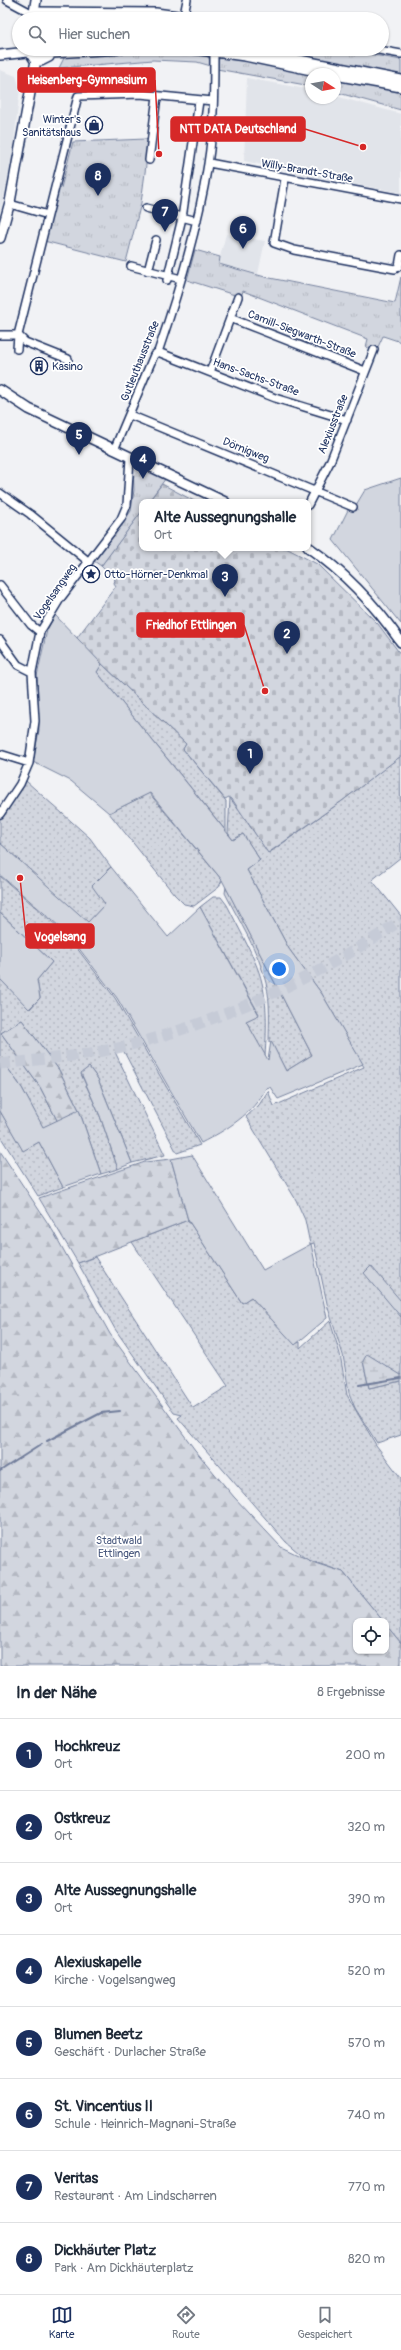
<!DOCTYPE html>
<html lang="de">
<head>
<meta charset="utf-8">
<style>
	:root { --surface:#fff; --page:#f2f2f3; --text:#1f2937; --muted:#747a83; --line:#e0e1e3; --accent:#1b2f5e }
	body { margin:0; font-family:Pangolin,sans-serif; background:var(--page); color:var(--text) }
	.controls { position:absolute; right:12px; bottom:12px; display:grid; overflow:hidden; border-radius:8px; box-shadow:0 1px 3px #0004 }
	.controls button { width:36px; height:36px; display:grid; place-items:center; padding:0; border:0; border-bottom:1px solid var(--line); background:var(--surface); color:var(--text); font:20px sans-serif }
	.compass { position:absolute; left:305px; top:68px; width:36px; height:36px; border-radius:50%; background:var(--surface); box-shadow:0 1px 3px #0004; rotate:101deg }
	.you { position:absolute; left:279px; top:969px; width:14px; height:14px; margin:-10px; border:3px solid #fff; border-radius:50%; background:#1a73e8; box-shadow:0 0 0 6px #1a73e833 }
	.badge { display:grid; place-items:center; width:26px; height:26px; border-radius:50%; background:var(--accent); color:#fff; font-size:13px; font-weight:700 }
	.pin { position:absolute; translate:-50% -33px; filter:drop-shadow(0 1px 2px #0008) }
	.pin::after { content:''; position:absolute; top:21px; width:14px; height:12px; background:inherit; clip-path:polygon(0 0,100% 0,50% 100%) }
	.popup { position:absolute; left:139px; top:499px; width:172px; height:52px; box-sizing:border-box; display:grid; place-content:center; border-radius:8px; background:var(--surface); filter:drop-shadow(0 1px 3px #0005); font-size:13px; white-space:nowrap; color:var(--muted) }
	.popup b { font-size:15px; color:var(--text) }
	.popup::after { content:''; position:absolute; left:50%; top:100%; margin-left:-8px; border:8px solid transparent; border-top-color:var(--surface) }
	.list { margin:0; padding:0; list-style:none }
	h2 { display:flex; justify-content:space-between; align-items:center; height:52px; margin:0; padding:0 16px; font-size:17px }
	h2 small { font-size:13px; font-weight:400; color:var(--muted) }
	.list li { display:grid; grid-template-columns:26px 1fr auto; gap:12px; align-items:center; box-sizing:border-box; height:72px; padding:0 16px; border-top:1px solid var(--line) }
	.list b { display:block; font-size:15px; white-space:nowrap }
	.list p { margin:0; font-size:13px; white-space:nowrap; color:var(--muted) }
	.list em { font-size:13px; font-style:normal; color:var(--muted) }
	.icon { flex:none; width:22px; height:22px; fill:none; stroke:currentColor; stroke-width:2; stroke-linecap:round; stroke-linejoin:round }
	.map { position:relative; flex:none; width:401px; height:1666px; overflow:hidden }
	.search { position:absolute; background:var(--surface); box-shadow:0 1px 3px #0004; left:12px; right:12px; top:12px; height:44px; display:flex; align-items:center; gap:10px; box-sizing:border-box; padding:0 14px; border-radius:22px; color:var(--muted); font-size:15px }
	.sheet { height:628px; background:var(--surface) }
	nav { display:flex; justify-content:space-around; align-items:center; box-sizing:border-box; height:56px; border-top:1px solid var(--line); background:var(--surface); font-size:11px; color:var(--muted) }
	nav a { display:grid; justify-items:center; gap:2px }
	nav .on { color:var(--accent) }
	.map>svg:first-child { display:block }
	.built { fill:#e1e4ea }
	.grass { fill:url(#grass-dots); stroke:#76829e }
	.forest { fill:url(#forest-firs); stroke:#76829e }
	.wetland { fill:url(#wetland-marsh); stroke:#76829e }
	.cemetery { fill:url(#cemetery-stones); stroke:#76829e }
	.park { fill:url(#park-tufts); stroke:#76829e }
	.garden { fill:#d2d6df; stroke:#76829e }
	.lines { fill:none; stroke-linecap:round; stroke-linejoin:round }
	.stream { stroke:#707c9a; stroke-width:2 }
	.primary-tunnel { stroke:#c6cbd7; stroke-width:11; stroke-dasharray:11 5.5; stroke-linecap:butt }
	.street-casing { stroke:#1b2f5e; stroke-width:10 }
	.secondary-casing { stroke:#1b2f5e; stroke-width:12 }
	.street { stroke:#fff; stroke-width:7 }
	.secondary { stroke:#fff; stroke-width:9 }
	.labels { text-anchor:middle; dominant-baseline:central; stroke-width:3.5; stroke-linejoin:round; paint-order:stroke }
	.poi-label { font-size:11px; fill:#1b2f5e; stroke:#fff; text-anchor:start }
	.street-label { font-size:11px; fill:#1b2f5e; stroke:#fff }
	.park-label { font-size:11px; fill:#49597e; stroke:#fff }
	.leader { fill:none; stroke:#d62828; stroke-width:1.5 }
	.callout-dot { fill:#d62828; stroke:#fff; stroke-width:1.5 }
	.callout { fill:#d62828; stroke:#d62828; stroke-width:1.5 }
	.callout-label { font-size:12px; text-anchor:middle; font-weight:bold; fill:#fff }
</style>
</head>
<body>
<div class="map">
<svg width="401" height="1666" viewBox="0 0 401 1666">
	<defs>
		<pattern id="grass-dots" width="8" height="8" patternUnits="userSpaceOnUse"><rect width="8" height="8" fill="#d2d6df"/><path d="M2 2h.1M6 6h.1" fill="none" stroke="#b4b8c2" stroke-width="1.8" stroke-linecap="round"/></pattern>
		<pattern id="forest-firs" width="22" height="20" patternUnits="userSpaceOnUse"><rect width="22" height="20" fill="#d2d6df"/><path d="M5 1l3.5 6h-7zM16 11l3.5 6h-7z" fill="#b4b8c2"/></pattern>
		<pattern id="wetland-marsh" width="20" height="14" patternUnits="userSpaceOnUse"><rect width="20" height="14" fill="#d2d6df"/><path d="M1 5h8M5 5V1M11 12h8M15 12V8" fill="none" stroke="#b4b8c2"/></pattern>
		<pattern id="cemetery-stones" width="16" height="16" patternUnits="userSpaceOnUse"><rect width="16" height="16" fill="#d2d6df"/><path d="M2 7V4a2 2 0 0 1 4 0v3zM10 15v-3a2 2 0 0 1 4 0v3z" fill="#b4b8c2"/></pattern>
		<pattern id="park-tufts" width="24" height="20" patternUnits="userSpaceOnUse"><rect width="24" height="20" fill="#d2d6df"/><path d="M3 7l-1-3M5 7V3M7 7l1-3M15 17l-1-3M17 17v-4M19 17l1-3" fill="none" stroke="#b4b8c2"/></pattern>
	</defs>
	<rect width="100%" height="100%" fill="#f1f2f5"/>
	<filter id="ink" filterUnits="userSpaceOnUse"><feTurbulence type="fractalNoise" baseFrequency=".025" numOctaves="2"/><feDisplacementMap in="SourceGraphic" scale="8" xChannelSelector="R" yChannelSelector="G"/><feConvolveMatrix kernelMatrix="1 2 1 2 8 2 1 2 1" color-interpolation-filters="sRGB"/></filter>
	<g filter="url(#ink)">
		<path class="built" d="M0,70L16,76L20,88L12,161L0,212Z
			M247,78L311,90V98H335V96L401,114V193L288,172V170L244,161Z
			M226,234L265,241L258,274L218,264Z"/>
		<path class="grass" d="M102,664L186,744L183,749L226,801V831L97,672Z
			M400,756L401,857L372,880L401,916V1375L363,1361L369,1388L401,1381V1435L377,1443L355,1408L349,1393L343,1355L328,1308L314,1243L310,1244L305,1220L296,1200L246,1117L259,1105L268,1091L274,1106L364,1067L322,994L289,949L247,870L260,860L243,834L233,840L228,833L230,798L269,853L342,801Z
			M26,781L90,838L111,867L107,870L105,904L88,923L0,843V820Z
			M149,793L222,880L219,887L194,906L184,904L174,894L109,813Z
			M0,876L66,934L115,998L200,1145L177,1153L122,1048L115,1052L165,1155L132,1163L98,1079L89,1067L81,1074L100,1116L118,1169L101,1174L79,1110L59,1070L22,1020L1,1033L40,1087L58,1122L43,1128L22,1088L4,1063L0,1065V979L30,1009L40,998L37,980L52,962L0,913Z
			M226,887L312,1055L286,1071L271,1042H269C269,1023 271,1002 266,983C259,952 239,921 225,893Z
			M213,897H221L227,905C237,925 249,946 257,967C268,994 267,1026 265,1056L246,1021L259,1014L200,907Z
			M0,1111L23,1150L39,1142L63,1187L38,1196L0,1136Z
			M188,1220L242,1303L251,1297L295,1344L300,1342V1348L330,1321L340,1354L347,1395L376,1445L401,1478V1643L386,1625V1621H383L343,1572L306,1559L286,1542L178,1418L182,1415L174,1413L115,1329L78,1263L95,1257L193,1408L228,1386L132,1242Z"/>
		<path class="forest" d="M22,1020L59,1070L79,1110L58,1122L40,1087L1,1033Z
			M0,1151L53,1231L110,1334L195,1450L234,1497L281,1547L315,1563L343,1572L383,1621H356V1651H386V1625L401,1643V1666H0Z
			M171,1159L188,1220L78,1263L39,1198L145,1162Z"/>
		<path class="wetland" d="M367,1354L401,1375V1381L369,1388L363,1361Z"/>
		<path class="cemetery" d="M162,484L196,502H148Z
			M142,511V548H286L317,564L378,624L401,655V756L342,801L268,853L232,799L229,797L225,799L183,749L186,744L76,639L116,586L114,583L115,580L101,566Z"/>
		<path class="park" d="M127,16L173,19H48H49Z
			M257,49H341L401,60V76Z
			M166,50L203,54L209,58L211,66L197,62L153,60L59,68L66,54Z
			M224,55L311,74V86L217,69L218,60Z
			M335,77L401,90V110L335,92Z
			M146,139L149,142L141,203L126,262L44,241L56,187L61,188L73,142Z
			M195,250L220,257L219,264L265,277L395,303L401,277V342L383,336L378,347L373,346L371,349L366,347L368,339L243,291L241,297L187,280Z
			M133,466H138L166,478L148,502H142V511L101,566L94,561L131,511L134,490Z"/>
		<path class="garden" d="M401,478V624L333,540L348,510H353L365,490Z
			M55,615L102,664L97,672L233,840L243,834L260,860L247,870L289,949L322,994L363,1064L278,1099L270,1087L266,1088C253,1114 226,1130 201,1143L117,998L67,933L0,875V843L88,922L105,904L92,886L111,867L168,937L200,907L259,1015L246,1021L268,1060L271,1041L286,1071L312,1055L222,880L150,793L109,813L71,781L33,762L39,730L37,676L47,630Z
			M0,913L52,962L37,980L40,998L29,1009L0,979Z
			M4,1063L22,1088L43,1127L79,1110L101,1174L63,1187L39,1142L23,1151L0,1111V1065Z
			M89,1067L98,1079L132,1163L118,1169L100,1116L81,1073Z
			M192,1155L263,1270L311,1244L327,1318L295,1345L251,1297L242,1303L188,1220L171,1159Z
			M371,1266L401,1301V1317L364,1273Z"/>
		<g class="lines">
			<path class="stream" d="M359,1385L401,1378
				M47,1441L101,1413L120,1411
				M0,1471L42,1444"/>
			<path class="primary-tunnel" d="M0,1064C46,1059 94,1055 138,1043C231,1017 322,975 401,920"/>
			<defs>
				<path id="street" d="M7,0L33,14
					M34,11L156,12L206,19
					M184,15L187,0
					M373,49L401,54
					M149,160L157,96
					M209,163L401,199
					M285,179L274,243L294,250L395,269L399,266L401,255
					M10,204L48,215
					M146,208L197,221
					M131,266L181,279
					M148,271L156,240
					M167,280L182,218L199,101
					M230,318L365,371
					M0,335H18L17,349
					M158,352L275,398L347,420
					M68,359L25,342L18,335L78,96L140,94L213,101
					M210,372L238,297
					M130,415L353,507
					M114,450L154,355L158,352C179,291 198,228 208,164C214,127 214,87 214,49
					M0,493L30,514L89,562
					M308,505L330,462L374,350
					M0,585L31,625L40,632
					M0,640L18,665L32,672
					M0,754L29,763
					M0,814L20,784L29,763L35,721L32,672L40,632L60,599L121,519L127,505L130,458"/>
				<path id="secondary" d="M33,19L36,0
					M28,49L34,59L41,61L49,57L52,49
					M193,49L245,56L330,74
					M243,49L401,80
					M52,53L121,49
					M0,55L28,52
					M335,75L401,87
					M0,238L10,202L36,60
					M0,390L29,409L225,502
					M308,547C344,572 376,606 401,642"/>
			</defs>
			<use href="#street" class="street-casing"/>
			<use href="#secondary" class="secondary-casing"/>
			<use href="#street" class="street"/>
			<use href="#secondary" class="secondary"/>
		</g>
	</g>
	<defs>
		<symbol id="shop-ring" viewBox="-11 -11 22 22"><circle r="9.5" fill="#fff" stroke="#1b2f5e" stroke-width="1.5"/><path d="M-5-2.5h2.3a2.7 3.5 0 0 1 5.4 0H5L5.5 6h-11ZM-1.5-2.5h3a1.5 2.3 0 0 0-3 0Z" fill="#1b2f5e"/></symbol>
		<symbol id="building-ring" viewBox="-11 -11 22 22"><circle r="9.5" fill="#fff" stroke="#1b2f5e" stroke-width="1.5"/><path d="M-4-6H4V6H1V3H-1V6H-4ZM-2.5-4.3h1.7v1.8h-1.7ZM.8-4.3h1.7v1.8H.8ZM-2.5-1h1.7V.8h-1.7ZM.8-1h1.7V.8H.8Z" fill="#1b2f5e"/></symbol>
		<symbol id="sight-ring" viewBox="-11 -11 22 22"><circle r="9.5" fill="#fff" stroke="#1b2f5e" stroke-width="1.5"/><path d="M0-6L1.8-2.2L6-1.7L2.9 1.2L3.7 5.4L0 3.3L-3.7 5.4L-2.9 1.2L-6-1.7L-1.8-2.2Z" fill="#1b2f5e"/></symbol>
	</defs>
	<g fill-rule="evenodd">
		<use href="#shop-ring" x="84" y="115" width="20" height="20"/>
		<use href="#building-ring" x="29" y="356" width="20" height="20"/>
		<use href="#sight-ring" x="81" y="564" width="20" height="20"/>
	</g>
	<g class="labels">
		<g class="poi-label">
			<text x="81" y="119" text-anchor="end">Winter's<tspan x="81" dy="13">Sanitätshaus</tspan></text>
			<text x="52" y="366">Kasino</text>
			<text x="104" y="574">Otto-Hörner-Denkmal</text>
		</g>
		<g class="street-label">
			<text transform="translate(307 171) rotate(10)">Willy-Brandt-Straße</text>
			<text transform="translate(302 334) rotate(21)">Camill-Siegwarth-Straße</text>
			<text transform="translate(140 361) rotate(-68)">Gutleuthausstraße</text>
			<text transform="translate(256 377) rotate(20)">Hans-Sachs-Straße</text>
			<text transform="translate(333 424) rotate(-68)">Alexiusstraße</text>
			<text transform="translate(246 450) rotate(22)">Dörnigweg</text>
			<text transform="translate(55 592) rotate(-55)">Vogelsangweg</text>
		</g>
		<g class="park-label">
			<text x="119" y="1540">Stadtwald<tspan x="119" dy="13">Ettlingen</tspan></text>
		</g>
	</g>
	<path class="leader" d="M159 154L155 80M363 147L305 129M265 691L244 625M20 878L26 936"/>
	<g class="callout-dot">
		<circle cx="159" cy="154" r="4"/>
		<circle cx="363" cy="147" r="4"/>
		<circle cx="265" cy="691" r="4"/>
		<circle cx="20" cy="878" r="4"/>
	</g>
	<g class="callout">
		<rect x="18" y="68" width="137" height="24" rx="4"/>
		<rect x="171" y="117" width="134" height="24" rx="4"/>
		<rect x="137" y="613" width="107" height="24" rx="4"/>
		<rect x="26" y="924" width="68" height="24" rx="4"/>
	</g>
	<g class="callout-label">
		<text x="87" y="84">Heisenberg-Gymnasium</text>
		<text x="238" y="133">NTT DATA Deutschland</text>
		<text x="191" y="629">Friedhof Ettlingen</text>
		<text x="60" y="941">Vogelsang</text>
	</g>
</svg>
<div class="controls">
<button><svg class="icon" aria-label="locate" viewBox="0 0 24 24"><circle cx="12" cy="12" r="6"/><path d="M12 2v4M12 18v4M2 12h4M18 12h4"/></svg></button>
</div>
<svg class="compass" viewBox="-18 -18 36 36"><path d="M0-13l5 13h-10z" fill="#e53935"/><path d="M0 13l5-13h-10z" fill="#747a83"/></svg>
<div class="you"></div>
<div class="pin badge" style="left:250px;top:774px">1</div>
<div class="pin badge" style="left:287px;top:654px">2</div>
<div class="pin badge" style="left:225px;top:597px">3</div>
<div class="popup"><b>Alte Aussegnungshalle</b>Ort</div>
<div class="pin badge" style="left:143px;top:479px">4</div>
<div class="pin badge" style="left:79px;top:455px">5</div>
<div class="pin badge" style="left:243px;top:249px">6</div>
<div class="pin badge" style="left:165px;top:232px">7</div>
<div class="pin badge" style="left:98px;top:196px">8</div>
<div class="search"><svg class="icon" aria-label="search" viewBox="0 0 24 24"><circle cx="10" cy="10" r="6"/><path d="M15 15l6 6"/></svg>Hier suchen</div>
</div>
<section class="sheet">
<h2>In der Nähe<small>8 Ergebnisse</small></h2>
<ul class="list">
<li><span class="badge">1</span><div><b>Hochkreuz</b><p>Ort</p></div><em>200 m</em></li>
<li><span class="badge">2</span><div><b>Ostkreuz</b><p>Ort</p></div><em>320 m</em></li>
<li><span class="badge">3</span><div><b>Alte Aussegnungshalle</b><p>Ort</p></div><em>390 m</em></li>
<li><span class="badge">4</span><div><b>Alexiuskapelle</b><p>Kirche · Vogelsangweg</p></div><em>520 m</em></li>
<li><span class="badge">5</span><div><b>Blumen Beetz</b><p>Geschäft · Durlacher Straße</p></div><em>570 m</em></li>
<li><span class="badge">6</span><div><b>St. Vincentius II</b><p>Schule · Heinrich-Magnani-Straße</p></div><em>740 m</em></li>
<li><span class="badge">7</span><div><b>Veritas</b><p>Restaurant · Am Lindscharren</p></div><em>770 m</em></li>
<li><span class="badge">8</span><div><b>Dickhäuter Platz</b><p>Park · Am Dickhäuterplatz</p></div><em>820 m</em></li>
</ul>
</section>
<nav>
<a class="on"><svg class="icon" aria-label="map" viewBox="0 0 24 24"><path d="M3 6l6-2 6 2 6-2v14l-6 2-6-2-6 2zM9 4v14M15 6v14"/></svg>Karte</a>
<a><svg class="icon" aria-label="directions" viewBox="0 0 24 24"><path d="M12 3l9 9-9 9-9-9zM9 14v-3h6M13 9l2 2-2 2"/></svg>Route</a>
<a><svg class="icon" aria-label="saved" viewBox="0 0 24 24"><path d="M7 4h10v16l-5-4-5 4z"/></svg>Gespeichert</a>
</nav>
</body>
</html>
